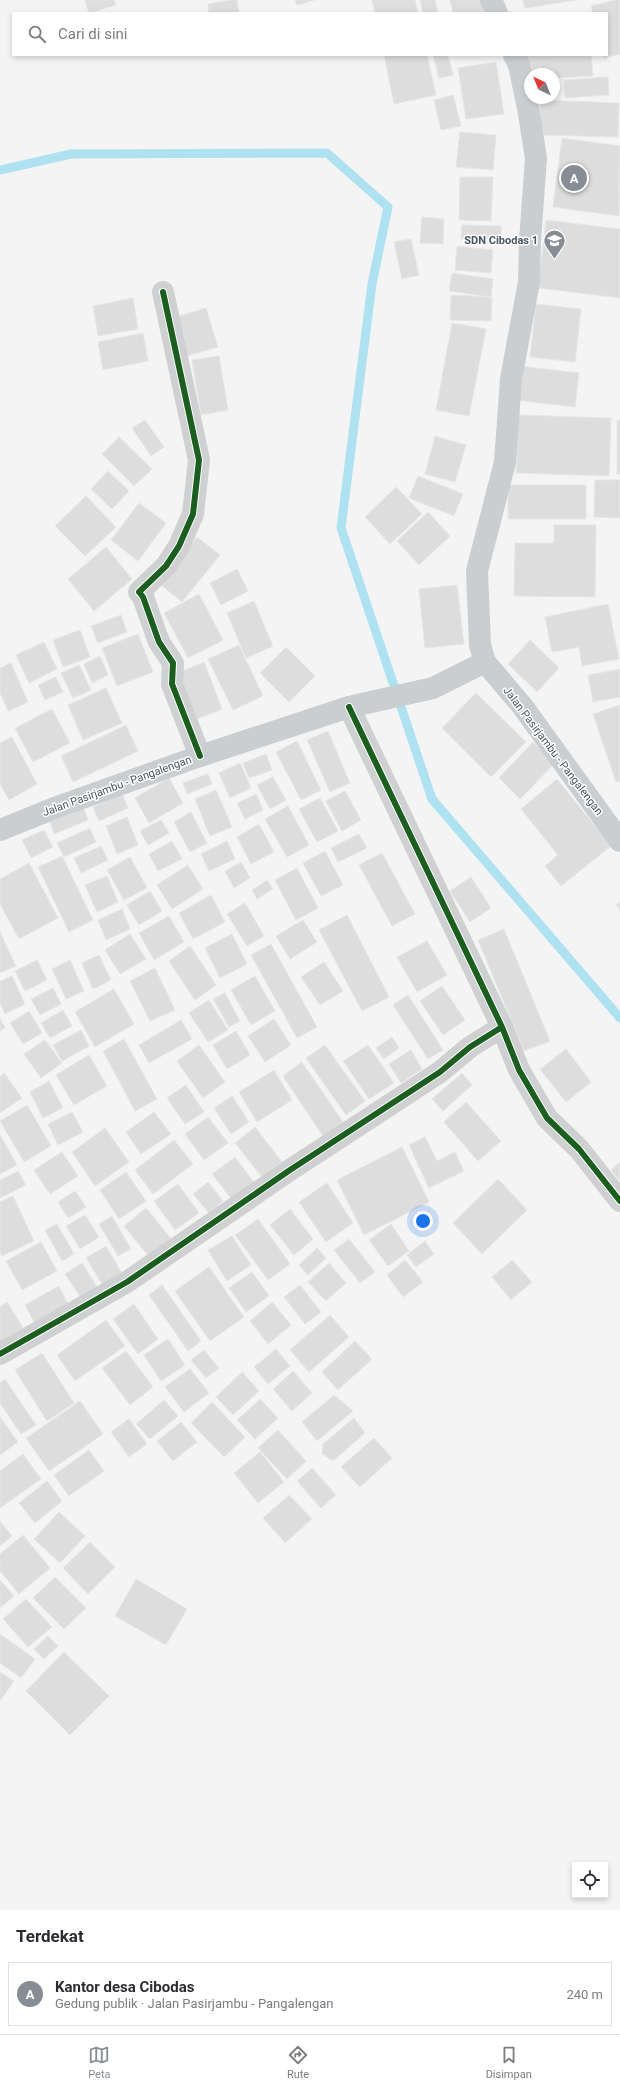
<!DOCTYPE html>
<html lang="id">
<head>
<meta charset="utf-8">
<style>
	:root { --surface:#fff; --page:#f7f7f7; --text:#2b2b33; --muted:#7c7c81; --line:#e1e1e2; --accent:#868d94 }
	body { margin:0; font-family:Roboto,sans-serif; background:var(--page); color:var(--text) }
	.controls { position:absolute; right:12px; bottom:12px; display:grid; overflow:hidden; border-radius:0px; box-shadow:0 2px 6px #0003 }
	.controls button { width:36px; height:36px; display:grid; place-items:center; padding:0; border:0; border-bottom:1px solid var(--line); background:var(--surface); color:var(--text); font:20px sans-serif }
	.compass { position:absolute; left:524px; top:68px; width:36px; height:36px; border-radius:50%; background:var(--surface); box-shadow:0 2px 6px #0003; rotate:317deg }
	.you { position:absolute; left:423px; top:1221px; width:14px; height:14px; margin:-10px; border:3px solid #fff; border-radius:50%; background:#1a73e8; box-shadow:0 0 0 6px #1a73e833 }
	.badge { display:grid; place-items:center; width:26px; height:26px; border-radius:50%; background:var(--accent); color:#fff; font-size:13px; font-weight:700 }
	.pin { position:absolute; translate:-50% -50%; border:2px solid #fff; box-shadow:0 1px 4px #0006 }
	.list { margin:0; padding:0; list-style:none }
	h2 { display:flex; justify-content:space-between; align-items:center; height:52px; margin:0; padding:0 16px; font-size:17px }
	h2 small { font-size:13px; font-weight:400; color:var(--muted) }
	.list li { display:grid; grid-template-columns:26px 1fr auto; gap:12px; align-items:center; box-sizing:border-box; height:64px; margin:0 8px 8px; padding:0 8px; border:1px solid var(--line); border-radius:0px }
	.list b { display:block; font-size:15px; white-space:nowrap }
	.list p { margin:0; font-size:13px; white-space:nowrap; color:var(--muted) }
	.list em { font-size:13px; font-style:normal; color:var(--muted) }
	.icon { flex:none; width:22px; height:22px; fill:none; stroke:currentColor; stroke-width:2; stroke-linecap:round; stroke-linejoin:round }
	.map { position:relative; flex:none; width:620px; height:1910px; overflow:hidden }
	.search { position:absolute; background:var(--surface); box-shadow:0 2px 6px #0003; left:12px; right:12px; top:12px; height:44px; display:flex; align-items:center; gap:10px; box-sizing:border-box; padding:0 14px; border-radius:0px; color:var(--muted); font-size:15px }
	.sheet { height:124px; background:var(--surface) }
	nav { display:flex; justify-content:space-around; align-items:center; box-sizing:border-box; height:56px; border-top:1px solid var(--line); background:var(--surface); font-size:11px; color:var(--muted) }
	nav a { display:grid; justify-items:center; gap:2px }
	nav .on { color:var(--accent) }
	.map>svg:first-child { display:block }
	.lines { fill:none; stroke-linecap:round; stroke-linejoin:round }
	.stream { stroke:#aee2f0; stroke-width:9 }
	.building { fill:#ddddde; stroke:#e5e6e7 }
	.minor { stroke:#ced0d2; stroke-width:22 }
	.major { stroke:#caced1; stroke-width:22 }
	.cycleway-casing { stroke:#fff; stroke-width:8 }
	.cycleway { stroke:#1b5e20; stroke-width:6 }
	.labels { text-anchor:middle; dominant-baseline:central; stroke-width:3; stroke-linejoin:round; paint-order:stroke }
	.poi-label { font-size:11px; font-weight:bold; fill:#4a5661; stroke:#fff; text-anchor:end }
	.street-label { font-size:11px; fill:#4a5661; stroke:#fff }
</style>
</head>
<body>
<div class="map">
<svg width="620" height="1910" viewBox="0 0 620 1910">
	<rect width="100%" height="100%" fill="#f4f4f4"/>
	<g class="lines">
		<path class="stream" d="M0,170L71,154L327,153L388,207L372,284L341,528L432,799L620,1018"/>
	</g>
	<path class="building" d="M85,0H114L116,5L89,13Z
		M230,0H237L239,13H209L208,4Z
		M295,0H315L297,5Z
		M372,0H415L418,13H375Z
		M420,0H435L438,13H423Z
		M450,0H481L484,13H453Z
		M523,0H577L525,8Z
		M615,0H620V54L604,58L603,55H607V13H593L591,6Z
		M384,55H427L436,95L394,104Z
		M433,55H448L453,75L439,78Z
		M525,55H591L593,76L554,78V74H530Z
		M496,62L504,114L466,119L458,68Z
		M608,77L609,95L565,98L564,80Z
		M453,95L461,126L441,130L434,100Z
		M540,100L619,103L618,137L539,135Z
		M460,132L496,135L493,170L456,167Z
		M562,138L620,146L619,216L553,207Z
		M460,177H493L491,221L459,220Z
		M422,217L444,219L443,244L420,243Z
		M546,220L620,229V298L538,288Z
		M462,225L501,226V240L461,239Z
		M411,239L419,275L402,279L394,242Z
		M457,246L493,250L491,273L455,270Z
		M452,273L493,279L491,297L449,291Z
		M451,295L492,297L491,321L450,320Z
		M133,298L138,329L98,336L93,306Z
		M536,304L581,309L575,362L530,357Z
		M206,308L218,347L187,356L176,317Z
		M452,323L486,329L469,416L436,410Z
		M143,333L148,361L103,370L98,342Z
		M219,356L228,410L201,415L192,360Z
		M520,366L579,373L575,407L516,400Z
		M518,415L611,418L609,476L516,473Z
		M145,420L164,447L151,456L132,428Z
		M617,420H620V474H617Z
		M435,436L466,445L455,482L425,474Z
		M119,437L152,469L134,486L102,454Z
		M108,471L129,491L112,509L91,489Z
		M418,476L463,494L454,516L409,498Z
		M595,480H620V518L594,517Z
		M508,485H586V519H508Z
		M396,487L422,514L390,544L365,517Z
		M86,496L116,527L85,556L55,526Z
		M139,503L166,523L138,561L111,540Z
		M428,512L450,536L419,565L397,541Z
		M554,525H596L595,597L514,596L515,543H554Z
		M197,537L220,555L182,602L160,584Z
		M106,547L132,579L94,611L68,579Z
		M237,569L248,591L221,605L210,583Z
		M457,585L464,644L425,648L419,589Z
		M199,594L223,640L188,658L164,613Z
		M254,601L273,646L246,658L227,613Z
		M608,604L619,659L582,666L579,647L552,652L545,617Z
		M121,615L127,632L98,643L91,626Z
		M80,630L90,657L63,667L53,640Z
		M138,634L153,672L117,686L102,648Z
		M530,640L559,668L537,692L508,664Z
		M44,642L57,669L29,683L16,655Z
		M239,645L263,696L233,710L208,659Z
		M286,647L315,676L289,702L260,673Z
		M100,656L108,675L92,683L84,664Z
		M204,662L222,709L192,721L175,674Z
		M11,663L28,702L8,711L0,693V668Z
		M79,665L91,690L73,698L61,673Z
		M620,669V697L593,702L588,675Z
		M56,677L63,692L45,700L38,685Z
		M106,688L122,723L83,740L68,705Z
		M476,693L526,742L491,777L442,728Z
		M620,705V781L616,782L593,714Z
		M52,709L70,743L33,762L15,728Z
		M126,725L138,751L73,782L61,756Z
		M328,731L350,783L330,792L307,740Z
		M12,737L37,784L9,800L0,784V743Z
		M297,741L321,790L301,800L276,752Z
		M533,742L555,763L520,799L499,778Z
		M266,754L272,770L249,778L243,763Z
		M240,763L251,788L230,798L219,773Z
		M208,774L212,784L187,794L183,783Z
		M273,777L286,800L270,809L257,785Z
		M169,778L183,803L149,823L135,798Z
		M557,779L611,846L561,886L545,866L558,855L521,809Z
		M216,790L232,827L210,836L195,799Z
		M345,791L361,820L342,831L326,801Z
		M122,794L128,808L99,821L93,807Z
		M256,794L263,810L245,819L237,803Z
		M320,798L338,831L317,842L299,809Z
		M83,806L88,820L54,834L49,819Z
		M288,806L309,845L287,857L265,819Z
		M191,812L207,843L190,852L174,822Z
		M127,817L138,845L117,854L106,826Z
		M161,820L169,833L148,845L140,831Z
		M259,824L274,852L251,864L237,837Z
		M90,828L96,842L64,857L57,843Z
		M44,830L53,847L31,858L22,840Z
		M359,834L367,848L338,862L331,848Z
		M172,841L182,859L158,871L149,854Z
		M227,841L235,859L209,871L201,854Z
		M101,846L108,860L81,873L74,858Z
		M325,851L343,885L321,896L303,863Z
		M382,853L415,914L392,926L359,865Z
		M62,856L93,920L69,932L38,867Z
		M130,857L147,888L124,900L107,870Z
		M241,862L250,878L234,888L225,871Z
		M29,863L58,918L19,939L0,904V879Z
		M188,865L203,889L172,909L157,885Z
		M297,868L318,908L296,920L275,880Z
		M107,876L118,902L97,912L85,885Z
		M471,877L491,908L470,922L450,891Z
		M267,880L273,889L257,899L252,890Z
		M150,891L162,911L139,925L127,905Z
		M211,895L225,922L193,939L179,913Z
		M620,902V910L616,905Z
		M245,903L264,936L247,946L227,914Z
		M122,909L130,929L106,940L98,920Z
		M347,915L389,997L362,1011L319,930Z
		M169,916L184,942L154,960L139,933Z
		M303,920L317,942L290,959L276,936Z
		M504,929L550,1041L524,1051L478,940Z
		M0,932L16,966L0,973Z
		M130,934L146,959L120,974L105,950Z
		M232,934L247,964L220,978L205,948Z
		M427,941L447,975L417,992L397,957Z
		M271,944L317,1027L297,1038L251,955Z
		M190,946L216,985L195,1000L169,961Z
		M99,955L111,980L93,989L82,963Z
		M37,960L47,980L25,991L15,971Z
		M70,960L84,991L66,999L52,969Z
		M324,962L343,991L320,1005L301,977Z
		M155,968L175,1010L150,1021L130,981Z
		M12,976L25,1004L5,1014L0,1003V981Z
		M255,976L275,1011L251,1025L231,990Z
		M442,986L465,1020L443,1035L420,1001Z
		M53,988L61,1004L40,1015L31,999Z
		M114,989L134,1024L95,1047L75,1012Z
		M225,993L240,1021L229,1027L213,999Z
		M408,995L443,1050L428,1059L393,1005Z
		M209,1000L228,1030L208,1042L189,1013Z
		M63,1010L72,1026L50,1038L41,1023Z
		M29,1011L42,1033L23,1044L10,1023Z
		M0,1018L5,1028L0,1031Z
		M274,1019L291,1045L265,1062L248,1036Z
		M181,1020L192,1039L149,1063L139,1045Z
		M81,1030L89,1046L62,1061L53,1045Z
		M236,1031L250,1055L227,1069L213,1045Z
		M392,1037L399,1048L384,1059L376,1048Z
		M124,1039L157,1099L135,1111L103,1051Z
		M45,1040L62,1063L41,1078L24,1054Z
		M199,1045L225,1082L203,1098L177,1061Z
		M325,1045L365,1101L346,1115L306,1058Z
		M368,1045L394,1083L369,1099L343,1061Z
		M566,1049L591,1082L566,1102L540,1069Z
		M411,1050L422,1069L401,1083L389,1064Z
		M89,1055L107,1086L74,1105L56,1075Z
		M302,1062L343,1122L323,1136L283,1076Z
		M274,1070L292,1100L257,1122L239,1092Z
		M4,1073L22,1098L0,1113V1076Z
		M462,1073L472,1085L443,1111L432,1099Z
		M49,1081L63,1108L43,1118L30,1092Z
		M186,1085L204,1112L185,1124L167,1098Z
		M232,1096L249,1122L231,1134L214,1108Z
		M466,1102L501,1141L478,1161L444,1122Z
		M27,1105L51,1146L24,1162L0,1121Z
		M72,1112L83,1132L58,1145L48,1124Z
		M154,1112L171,1134L141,1154L126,1132Z
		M208,1117L228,1143L204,1160L185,1134Z
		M255,1127L282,1162L262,1177L235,1143Z
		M105,1128L129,1162L95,1186L72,1152Z
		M0,1135L17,1165L0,1174Z
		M425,1137L437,1161L455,1152L464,1171L429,1188L409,1145Z
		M174,1140L193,1164L153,1194L135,1170Z
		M402,1147L429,1202L364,1235L337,1180Z
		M62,1152L78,1176L50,1194L34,1170Z
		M235,1157L255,1184L233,1201L212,1174Z
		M620,1162V1181L611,1170Z
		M18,1171L26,1185L0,1198V1180Z
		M126,1172L146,1201L119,1219L100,1190Z
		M498,1179L527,1210L482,1254L453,1223Z
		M208,1182L223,1201L209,1213L193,1194Z
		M327,1183L353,1223L326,1242L299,1202Z
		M178,1184L199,1213L175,1230L154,1201Z
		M75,1191L86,1207L68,1218L58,1202Z
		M13,1196L34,1241L2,1256L0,1253V1202Z
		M146,1208L172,1240L150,1258L124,1226Z
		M290,1209L313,1239L294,1255L270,1225Z
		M85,1215L99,1237L80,1249L66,1226Z
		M112,1216L131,1249L118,1256L99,1224Z
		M258,1219L290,1264L268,1280L235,1235Z
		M57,1224L74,1254L62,1261L45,1230Z
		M391,1224L409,1251L388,1266L369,1240Z
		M232,1236L251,1265L227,1281L208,1250Z
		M349,1239L375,1272L360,1283L334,1250Z
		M425,1241L434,1254L416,1267L407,1255Z
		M41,1242L57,1271L22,1290L6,1261Z
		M106,1246L124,1277L105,1289L86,1258Z
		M317,1248L326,1258L308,1275L299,1265Z
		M405,1260L423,1282L403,1297L387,1275Z
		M512,1260L532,1282L511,1300L492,1277Z
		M82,1263L98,1288L81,1298L65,1274Z
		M329,1263L346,1283L326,1301L308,1282Z
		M209,1267L244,1317L210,1341L175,1291Z
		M252,1272L269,1296L246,1312L229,1288Z
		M162,1285L201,1341L188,1351L149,1295Z
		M300,1285L321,1312L305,1324L284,1297Z
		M59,1286L70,1308L36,1326L25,1305Z
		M7,1302L23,1328L0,1342V1307Z
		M272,1302L291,1325L268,1344L250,1321Z
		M134,1304L158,1339L138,1354L113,1319Z
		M330,1315L349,1337L309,1372L290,1350Z
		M106,1320L125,1346L75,1381L57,1355Z
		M168,1339L185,1365L161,1381L144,1355Z
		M355,1341L372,1359L338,1390L322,1372Z
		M276,1349L290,1366L268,1384L254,1367Z
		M204,1350L219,1368L206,1378L191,1360Z
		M126,1351L153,1387L130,1405L102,1368Z
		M42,1353L74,1403L47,1421L15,1370Z
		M190,1369L209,1393L184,1412L165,1387Z
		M293,1371L312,1393L292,1411L273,1389Z
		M242,1372L259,1391L233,1415L216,1397Z
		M5,1379L36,1425L21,1434L0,1403V1383Z
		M334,1395L353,1411L317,1441L302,1422Z
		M260,1399L278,1418L255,1439L237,1420Z
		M164,1400L178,1416L150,1439L136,1424Z
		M80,1401L103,1434L49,1471L26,1438Z
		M212,1402L245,1437L224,1457L191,1423Z
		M0,1417L18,1442L0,1455Z
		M354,1418L365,1433L333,1461L322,1454L323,1444Z
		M129,1419L147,1444L129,1457L111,1432Z
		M181,1422L197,1442L173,1461L157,1441Z
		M278,1430L306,1461L287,1479L258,1448Z
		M374,1438L392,1458L360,1487L341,1467Z
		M89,1450L104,1471L69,1496L54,1475Z
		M260,1452L284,1482L258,1503L234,1473Z
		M23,1454L41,1479L0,1508V1471Z
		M312,1468L336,1495L321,1508L297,1481Z
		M47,1481L62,1501L35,1523L19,1503Z
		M289,1495L312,1519L285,1543L263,1518Z
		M59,1512L85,1536L60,1563L34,1539Z
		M0,1521L12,1536L0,1546Z
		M23,1535L50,1568L19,1594L0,1571V1554Z
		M90,1542L115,1567L88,1594L63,1568Z
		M55,1577L86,1608L64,1629L33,1598Z
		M136,1579L187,1609L166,1645L115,1616Z
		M0,1580L14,1596L0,1608Z
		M26,1599L52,1627L28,1647L3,1619Z
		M0,1634L35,1659L21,1678L0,1663Z
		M48,1636L58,1646L44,1659L34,1649Z
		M64,1652L109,1696L70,1735L26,1691Z
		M0,1672L14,1681L0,1701Z"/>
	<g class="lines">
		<path class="minor" d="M163,292L199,460L193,514L179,546L166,566L139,592L143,597L159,642L173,663L172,684L200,756
			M349,707L502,1027L519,1070L547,1118L579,1149L620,1201
			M0,1354L127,1282L290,1170L440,1072L470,1047L502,1027"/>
		<path class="major" d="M491,0L497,13
			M514,55L519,65L528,108L536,158L530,241L529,282L511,379L505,462L477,571L480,645L485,662L523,707L620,841
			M0,830L57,807L200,756L349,707L433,688L485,662"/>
		<defs>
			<path id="cycleway" d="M163,292L199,460L193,514L179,546L166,566L139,592L143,597L159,642L173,663L172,684L200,756
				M349,707L502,1027L519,1070L547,1118L579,1149L620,1201
				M0,1354L127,1282L290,1170L440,1072L470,1047L502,1027"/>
		</defs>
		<use href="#cycleway" class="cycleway-casing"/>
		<use href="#cycleway" class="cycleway"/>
	</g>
	<defs>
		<symbol id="school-pin" viewBox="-11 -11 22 30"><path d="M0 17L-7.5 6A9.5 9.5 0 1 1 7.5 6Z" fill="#868d94" stroke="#fff"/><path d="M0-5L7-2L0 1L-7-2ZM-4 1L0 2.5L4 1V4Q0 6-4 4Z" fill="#fff"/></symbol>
	</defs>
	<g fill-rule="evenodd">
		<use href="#school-pin" x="542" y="228" width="25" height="34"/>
	</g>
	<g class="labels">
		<g class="poi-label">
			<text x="538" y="240">SDN Cibodas 1</text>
		</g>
		<g class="street-label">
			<text transform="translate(553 751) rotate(53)">Jalan Pasirjambu - Pangalengan</text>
			<text transform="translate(117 786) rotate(-20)">Jalan Pasirjambu - Pangalengan</text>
		</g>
	</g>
</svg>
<div class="controls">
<button><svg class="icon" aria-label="locate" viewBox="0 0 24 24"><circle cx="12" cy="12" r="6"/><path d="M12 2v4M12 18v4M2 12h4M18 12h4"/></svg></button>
</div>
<svg class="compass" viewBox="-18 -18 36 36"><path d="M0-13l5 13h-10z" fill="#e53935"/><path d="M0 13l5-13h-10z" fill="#7c7c81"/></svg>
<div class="you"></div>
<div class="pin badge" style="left:574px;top:178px">A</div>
<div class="search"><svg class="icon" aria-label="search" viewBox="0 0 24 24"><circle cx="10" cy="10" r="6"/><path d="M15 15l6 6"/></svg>Cari di sini</div>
</div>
<section class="sheet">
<h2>Terdekat<small></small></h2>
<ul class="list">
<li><span class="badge">A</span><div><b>Kantor desa Cibodas</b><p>Gedung publik · Jalan Pasirjambu - Pangalengan</p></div><em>240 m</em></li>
</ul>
</section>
<nav>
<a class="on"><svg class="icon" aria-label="map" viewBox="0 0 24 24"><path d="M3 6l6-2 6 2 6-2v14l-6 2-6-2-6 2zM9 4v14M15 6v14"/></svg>Peta</a>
<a><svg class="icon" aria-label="directions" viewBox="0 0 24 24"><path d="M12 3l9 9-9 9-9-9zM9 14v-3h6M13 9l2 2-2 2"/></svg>Rute</a>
<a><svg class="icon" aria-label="saved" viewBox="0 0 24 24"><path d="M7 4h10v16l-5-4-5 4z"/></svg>Disimpan</a>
</nav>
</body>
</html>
